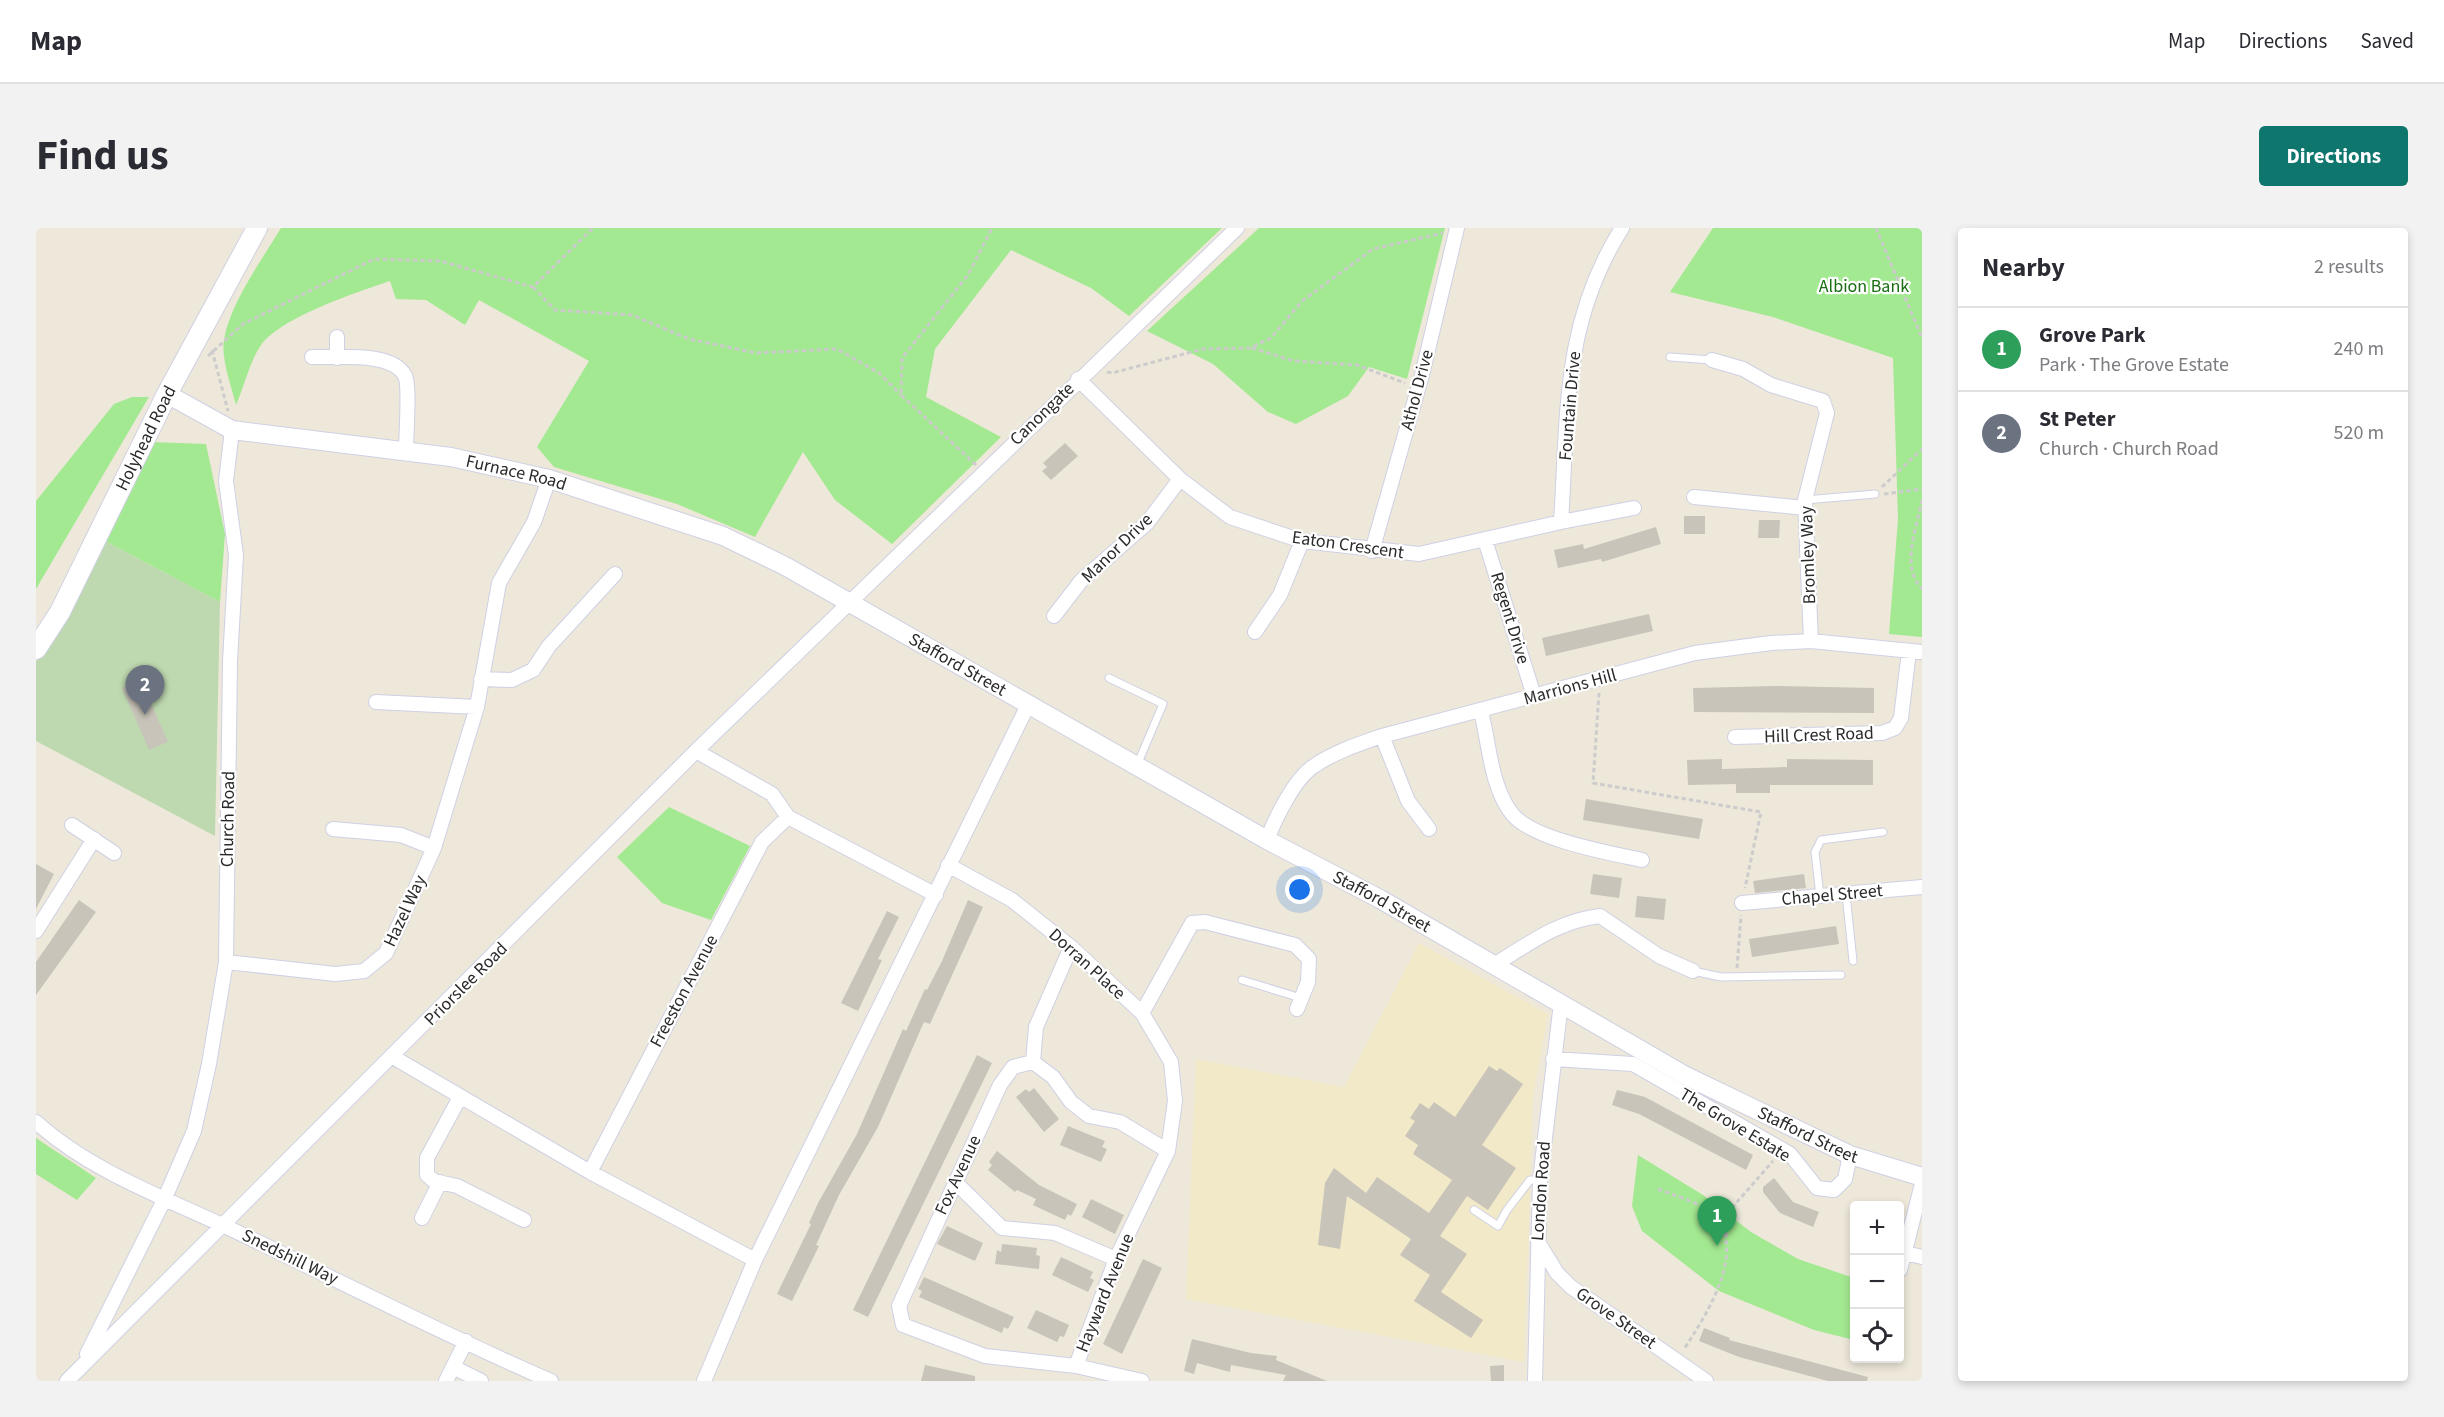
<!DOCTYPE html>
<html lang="en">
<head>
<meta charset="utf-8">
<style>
	:root { --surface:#fff; --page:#f2f2f3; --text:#2b2b33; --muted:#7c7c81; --line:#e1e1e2; --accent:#0f766e }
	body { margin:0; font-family:"Source Sans 3",sans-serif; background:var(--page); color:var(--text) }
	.controls { position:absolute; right:18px; bottom:18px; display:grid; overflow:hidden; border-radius:6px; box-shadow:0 3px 9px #0003 }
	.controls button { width:54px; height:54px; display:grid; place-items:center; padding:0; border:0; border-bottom:2px solid var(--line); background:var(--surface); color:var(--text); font:30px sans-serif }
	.you { position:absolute; left:1264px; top:662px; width:21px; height:21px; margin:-15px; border:4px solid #fff; border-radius:50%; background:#1a73e8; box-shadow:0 0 0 9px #1a73e833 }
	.badge { display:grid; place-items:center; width:39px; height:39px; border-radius:50%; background:var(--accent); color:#fff; font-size:20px; font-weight:700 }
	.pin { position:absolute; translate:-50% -50px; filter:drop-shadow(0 2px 3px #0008) }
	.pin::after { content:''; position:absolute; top:32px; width:21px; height:18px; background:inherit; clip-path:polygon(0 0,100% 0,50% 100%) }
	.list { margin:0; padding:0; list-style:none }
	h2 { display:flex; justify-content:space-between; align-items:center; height:78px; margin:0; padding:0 24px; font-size:26px }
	h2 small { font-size:20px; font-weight:400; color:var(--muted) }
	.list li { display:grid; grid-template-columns:39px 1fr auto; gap:18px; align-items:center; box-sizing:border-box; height:84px; padding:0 24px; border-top:2px solid var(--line) }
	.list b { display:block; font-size:22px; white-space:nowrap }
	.list p { margin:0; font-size:20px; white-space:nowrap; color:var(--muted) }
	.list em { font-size:20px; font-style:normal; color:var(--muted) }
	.icon { flex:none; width:33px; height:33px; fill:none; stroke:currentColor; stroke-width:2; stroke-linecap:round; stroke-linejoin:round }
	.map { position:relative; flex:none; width:1886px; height:1153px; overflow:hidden; border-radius:6px }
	header { display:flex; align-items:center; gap:36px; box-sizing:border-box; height:84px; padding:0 30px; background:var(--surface); border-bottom:2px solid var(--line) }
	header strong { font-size:28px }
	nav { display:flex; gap:33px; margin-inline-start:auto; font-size:21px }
	.intro { display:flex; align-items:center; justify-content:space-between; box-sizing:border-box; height:144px; padding:0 36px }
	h1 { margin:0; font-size:42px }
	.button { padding:15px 27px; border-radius:6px; background:var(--accent); color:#fff; font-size:21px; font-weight:700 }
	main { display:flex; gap:36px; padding:0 36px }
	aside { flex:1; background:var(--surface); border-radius:6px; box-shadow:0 3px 9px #0003 }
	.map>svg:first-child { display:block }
	.education { fill:#f1e9c8 }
	.green { fill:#a3e991 }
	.cemetery { fill:#bed9b0 }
	.building { fill:#c8c4ba }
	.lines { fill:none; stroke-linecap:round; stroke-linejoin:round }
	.service-casing { stroke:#cfd0e4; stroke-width:9 }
	.minor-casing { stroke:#cfd0e4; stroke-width:16 }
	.tertiary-casing { stroke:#cfd0e4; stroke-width:20 }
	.secondary-casing { stroke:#cfd0e4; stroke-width:22 }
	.path { stroke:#ccc; stroke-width:3; stroke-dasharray:4.5 3; stroke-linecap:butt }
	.service { stroke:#fff; stroke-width:7 }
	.minor { stroke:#fff; stroke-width:14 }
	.tertiary { stroke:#fff; stroke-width:18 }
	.secondary { stroke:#fff; stroke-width:20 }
	.labels { text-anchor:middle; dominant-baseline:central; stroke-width:4.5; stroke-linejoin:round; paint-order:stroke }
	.park-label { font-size:18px; fill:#196d13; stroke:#fff }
	.street-label { font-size:18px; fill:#2a2a2a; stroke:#fff }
</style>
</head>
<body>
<header>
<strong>Map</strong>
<nav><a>Map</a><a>Directions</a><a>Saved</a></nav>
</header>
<div class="intro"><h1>Find us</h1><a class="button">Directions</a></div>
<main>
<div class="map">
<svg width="1886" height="1153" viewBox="0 0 1886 1153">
	<rect width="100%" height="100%" fill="#ede8da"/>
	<path class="education" d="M1383,715L1512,786L1497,870L1488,1134L1150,1071L1160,831L1308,859Z"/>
	<path class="green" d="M245,0H1186L1093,88L1055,60L975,22L899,121L890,169L965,209L856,316L799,272L767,224L719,309L641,276L518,239L501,219L553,133L443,72L429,97L390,72L360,71L354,53C322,64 245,89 225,117C214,133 208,159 200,177C196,161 190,145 188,128C182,91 226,32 245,0Z
		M1223,0H1409L1371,151L1333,139L1312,168L1260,196L1232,184L1177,136L1111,103Z
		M1677,0H1886V409L1853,406L1862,291L1857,130L1737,89L1634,64Z
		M96,169H113L0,361V273L78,176Z
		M116,214L170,216L189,306L184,374L67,312Z
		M633,579L714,618L675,692L626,675L581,629Z
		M0,910L60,950L41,972L0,946Z
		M1602,927L1667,967L1715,1004L1762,1031L1818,1050V1112L1778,1102L1683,1063L1606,1003L1596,978Z"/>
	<path class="cemetery" d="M67,312L184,374L179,608L0,513V434L28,390Z"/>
	<path class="building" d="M1029,215L1042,228L1015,252L1006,243L1011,239L1007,235Z
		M1648,288H1669V306H1648Z
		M1723,292H1744L1743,310H1722Z
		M1620,299L1625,316L1566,334L1565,331L1522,340L1518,322L1547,316L1548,321Z
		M1613,386L1617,403L1510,428L1506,410Z
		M105,452L132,514L113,522L86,460Z
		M1740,458L1838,460V485L1658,484L1657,460Z
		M1686,531V541L1751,539V531L1837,532V557H1734V565H1700V556L1652,557L1651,532Z
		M1550,571L1667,591L1663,611L1547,592Z
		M0,636L18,646L0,681Z
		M1557,646L1586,650L1583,670L1554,666Z
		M1768,646L1770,660L1719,665L1717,653Z
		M1601,668L1630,671L1628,692L1599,689Z
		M43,672L60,684L0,767V734Z
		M932,672L947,679L894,796L888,794L842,899L803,967L780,1017L783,1018L756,1073L741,1066L775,996L773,995L782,975L821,906L867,801L870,803L889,761L891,762L906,733Z
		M851,683L863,689L842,731L846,732L822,783L805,775Z
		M1800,698L1803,716L1716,729L1713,711Z
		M941,827L956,835L832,1089L817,1082Z
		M1453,838L1461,843L1464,840L1487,856L1446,917L1480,940L1452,982L1431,968L1404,1008L1431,1026L1405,1064L1447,1092L1435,1110L1378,1073L1394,1047L1364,1027L1375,1011L1311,968L1304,1021L1282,1017L1289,955L1298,940L1330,965L1341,949L1393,985L1416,952L1377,926L1382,917L1369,908L1379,893L1374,890L1384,875L1393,881L1398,874L1419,889Z
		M998,860L1023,891L1008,904L980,869L990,861L993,864Z
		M1581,862L1609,869L1717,927L1710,942L1603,886L1576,877Z
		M1032,898L1069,913L1066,919L1071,921L1065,934L1024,917Z
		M961,923L1003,957L1041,976L1035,988L1032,986L1029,992L997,977L1000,971L981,962L979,964L952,942L956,937L953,934Z
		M1738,950L1757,974L1783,984L1777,999L1744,985L1727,964V959Z
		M1055,971L1088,987L1079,1006L1046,989Z
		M911,998L947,1015L939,1033L901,1016Z
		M966,1016L1001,1020L1000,1027L1004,1028L1003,1041L959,1036L961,1022L965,1024Z
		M1025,1029L1057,1044L1054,1050L1058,1052L1052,1064L1016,1047Z
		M1107,1031L1126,1040L1086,1126L1067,1116Z
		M888,1049L978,1089L972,1101L968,1099L966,1105L883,1069L886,1063L882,1061Z
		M1000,1082L1033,1097L1028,1109L1024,1108L1021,1114L991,1100Z
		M1668,1100L1694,1110L1693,1112L1832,1149L1831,1153H1792L1703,1129L1663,1113Z
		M1156,1111L1215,1125L1241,1128L1240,1132L1291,1153H1247L1250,1147L1195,1137L1194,1144L1161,1135L1158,1146L1148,1143Z
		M889,1137L939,1148V1153H885Z
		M1468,1137V1153H1455L1454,1138Z"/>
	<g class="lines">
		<defs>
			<path id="service" d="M1634,129L1676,132
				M1769,272L1839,266
				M1073,450L1127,476L1101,537
				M1810,666L1817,733
				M1784,668L1779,624L1785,612L1847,604
				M1657,743L1685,749L1805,747
				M1206,752L1265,770
				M1438,982L1462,998L1471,982L1494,952H1504"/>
			<path id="minor" d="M276,129C300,130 357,123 369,148C374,157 370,209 370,223
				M301,130V109
				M1676,132L1707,141L1735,157L1787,173L1791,185L1769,272L1775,413
				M1042,151L1144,251L1194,289L1266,313L1383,326L1525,294L1598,280
				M1658,269L1769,280
				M1525,294C1532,186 1526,95 1586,0
				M1449,312L1498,468
				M1336,323L1386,147L1421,0
				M1018,388L1045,353L1111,295L1144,251
				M1219,404L1244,367L1266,313
				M445,451L476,452L497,442L513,418L579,346
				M340,474L441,479
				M1445,483C1453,515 1455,561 1477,587C1499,612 1574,625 1606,632
				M1346,508L1372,573L1393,601
				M1699,509L1846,505L1859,500L1865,490L1873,423
				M660,523L736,566L752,589L900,667
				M36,597L78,625
				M1231,612C1239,591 1258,551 1278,538C1298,524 1323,516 1346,508L1659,425L1735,415L1775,413L1886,424
				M398,620L441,479L463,355L498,294L513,251
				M912,637L976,672L1035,719L1106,785L1135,834L1139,873L1132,923L1080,1031L1040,1138L949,1128L867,1097L863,1078L964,857L977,839L997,834
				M1706,675L1886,659
				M0,703L58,611
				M1035,719L1000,799L997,834L1017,849L1035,874L1053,888L1084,894L1132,923
				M190,734L299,746L328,743L350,725L398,620L365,607L297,601
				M1458,737C1494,715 1522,693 1564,688L1623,728L1657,743
				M1106,785L1156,695L1169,694L1259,717L1273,731L1272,754L1261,781
				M357,829L554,944L719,1032
				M1517,831L1597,836L1754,926L1781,960L1798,962L1809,951L1814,927
				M424,869L391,930V947L398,953L421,958L488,992
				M0,894C55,944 132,971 199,1003C304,1053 408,1107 515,1153
				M554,944L726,614L752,589
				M919,954L966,1000L1019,1005L1080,1031
				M386,990L404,954
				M1502,1014L1521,1045L1535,1059L1670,1153
				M1869,1025L1886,1029
				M1864,1042L1886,956
				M51,1126L128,972L158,903L173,836L190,734L194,433L200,327L190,253L196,202
				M1040,1138L1106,1153
				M417,1139L445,1153
				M31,1153L660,523L1201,0
				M410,1153L430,1113
				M668,1153L719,1032L993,475
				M1499,1153L1504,952L1525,775"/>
			<g id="tertiary">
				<path id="s1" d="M131,166L196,202L415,229L513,251L687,308L749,338L1231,612L1344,671L1648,847L1814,927L1886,949"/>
			</g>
			<g id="secondary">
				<path id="s2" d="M0,421L24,384L131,166L221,0"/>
			</g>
		</defs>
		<use href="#service" class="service-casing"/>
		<use href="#minor" class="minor-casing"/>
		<use href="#tertiary" class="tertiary-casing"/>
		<use href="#secondary" class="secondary-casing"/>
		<path class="path" d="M1840,0L1886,110
			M497,59L519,82L596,87L653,111L720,125L801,121L843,145L865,167
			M1216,120L1258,133L1321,137L1369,155
			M176,122L192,183
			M172,128L207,96L338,31L404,33L497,59L557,0
			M1071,144L1076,145L1167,121L1214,120L1235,110L1266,73L1337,21L1407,5
			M940,237L865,167L866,130L932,47L956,0
			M1846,259L1886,221
			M1848,266L1886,261
			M1886,272C1881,299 1864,339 1886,361
			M1563,465L1557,555L1725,584L1709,660
			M1701,740L1705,687
			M1622,961C1639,968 1664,974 1677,987C1713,1022 1669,1089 1648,1121
			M1690,1009L1694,982L1737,933"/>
		<use href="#service" class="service"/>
		<use href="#minor" class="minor"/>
		<use href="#tertiary" class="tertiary"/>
		<use href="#secondary" class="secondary"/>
	</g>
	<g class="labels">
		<g class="park-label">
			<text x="1828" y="58">Albion Bank</text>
		</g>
		<g class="street-label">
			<text transform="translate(1381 162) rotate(-75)">Athol Drive</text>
			<text transform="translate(1534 178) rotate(-85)">Fountain Drive</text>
			<text transform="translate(1006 186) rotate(-44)">Canongate</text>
			<text stroke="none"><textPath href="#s2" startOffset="238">Holyhead Road</textPath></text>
			<text stroke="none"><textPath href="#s1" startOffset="362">Furnace Road</textPath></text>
			<text transform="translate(1312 317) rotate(8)">Eaton Crescent</text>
			<text transform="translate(1081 320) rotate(-44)">Manor Drive</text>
			<text transform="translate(1772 327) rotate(-92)">Bromley Way</text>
			<text transform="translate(1474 390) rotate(73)">Regent Drive</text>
			<text stroke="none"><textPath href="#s1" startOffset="846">Stafford Street</textPath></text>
			<text transform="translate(1534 459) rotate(-15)">Marrions Hill</text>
			<text transform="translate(1783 507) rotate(-2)">Hill Crest Road</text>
			<text transform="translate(192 591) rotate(-89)">Church Road</text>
			<text transform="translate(1796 667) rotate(-5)">Chapel Street</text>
			<text stroke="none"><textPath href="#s1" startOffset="1332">Stafford Street</textPath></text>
			<text transform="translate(369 683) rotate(-65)">Hazel Way</text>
			<text transform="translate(1051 736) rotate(42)">Dorran Place</text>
			<text transform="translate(430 756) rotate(-45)">Priorslee Road</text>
			<text transform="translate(648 763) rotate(-62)">Freeston Avenue</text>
			<text transform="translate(1699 897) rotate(31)">The Grove Estate</text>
			<text stroke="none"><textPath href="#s1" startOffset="1818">Stafford Street</textPath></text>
			<text transform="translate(922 947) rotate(-65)">Fox Avenue</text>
			<text transform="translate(1505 963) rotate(-86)">London Road</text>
			<text transform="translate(254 1029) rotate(26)">Snedshill Way</text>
			<text transform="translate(1069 1065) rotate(-68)">Hayward Avenue</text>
			<text transform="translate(1580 1090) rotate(35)">Grove Street</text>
		</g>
	</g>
</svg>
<div class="controls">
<button>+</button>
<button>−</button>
<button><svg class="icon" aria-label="locate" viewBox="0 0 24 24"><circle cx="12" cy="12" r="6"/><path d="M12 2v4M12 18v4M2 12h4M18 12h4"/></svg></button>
</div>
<div class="you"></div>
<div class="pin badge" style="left:1681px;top:1018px;background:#2e9e5b">1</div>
<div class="pin badge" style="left:109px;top:487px;background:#6b7280">2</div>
</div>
<aside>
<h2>Nearby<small>2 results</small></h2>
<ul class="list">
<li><span class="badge" style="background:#2e9e5b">1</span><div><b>Grove Park</b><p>Park · The Grove Estate</p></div><em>240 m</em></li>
<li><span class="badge" style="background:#6b7280">2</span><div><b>St Peter</b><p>Church · Church Road</p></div><em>520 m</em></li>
</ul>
</aside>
</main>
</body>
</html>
